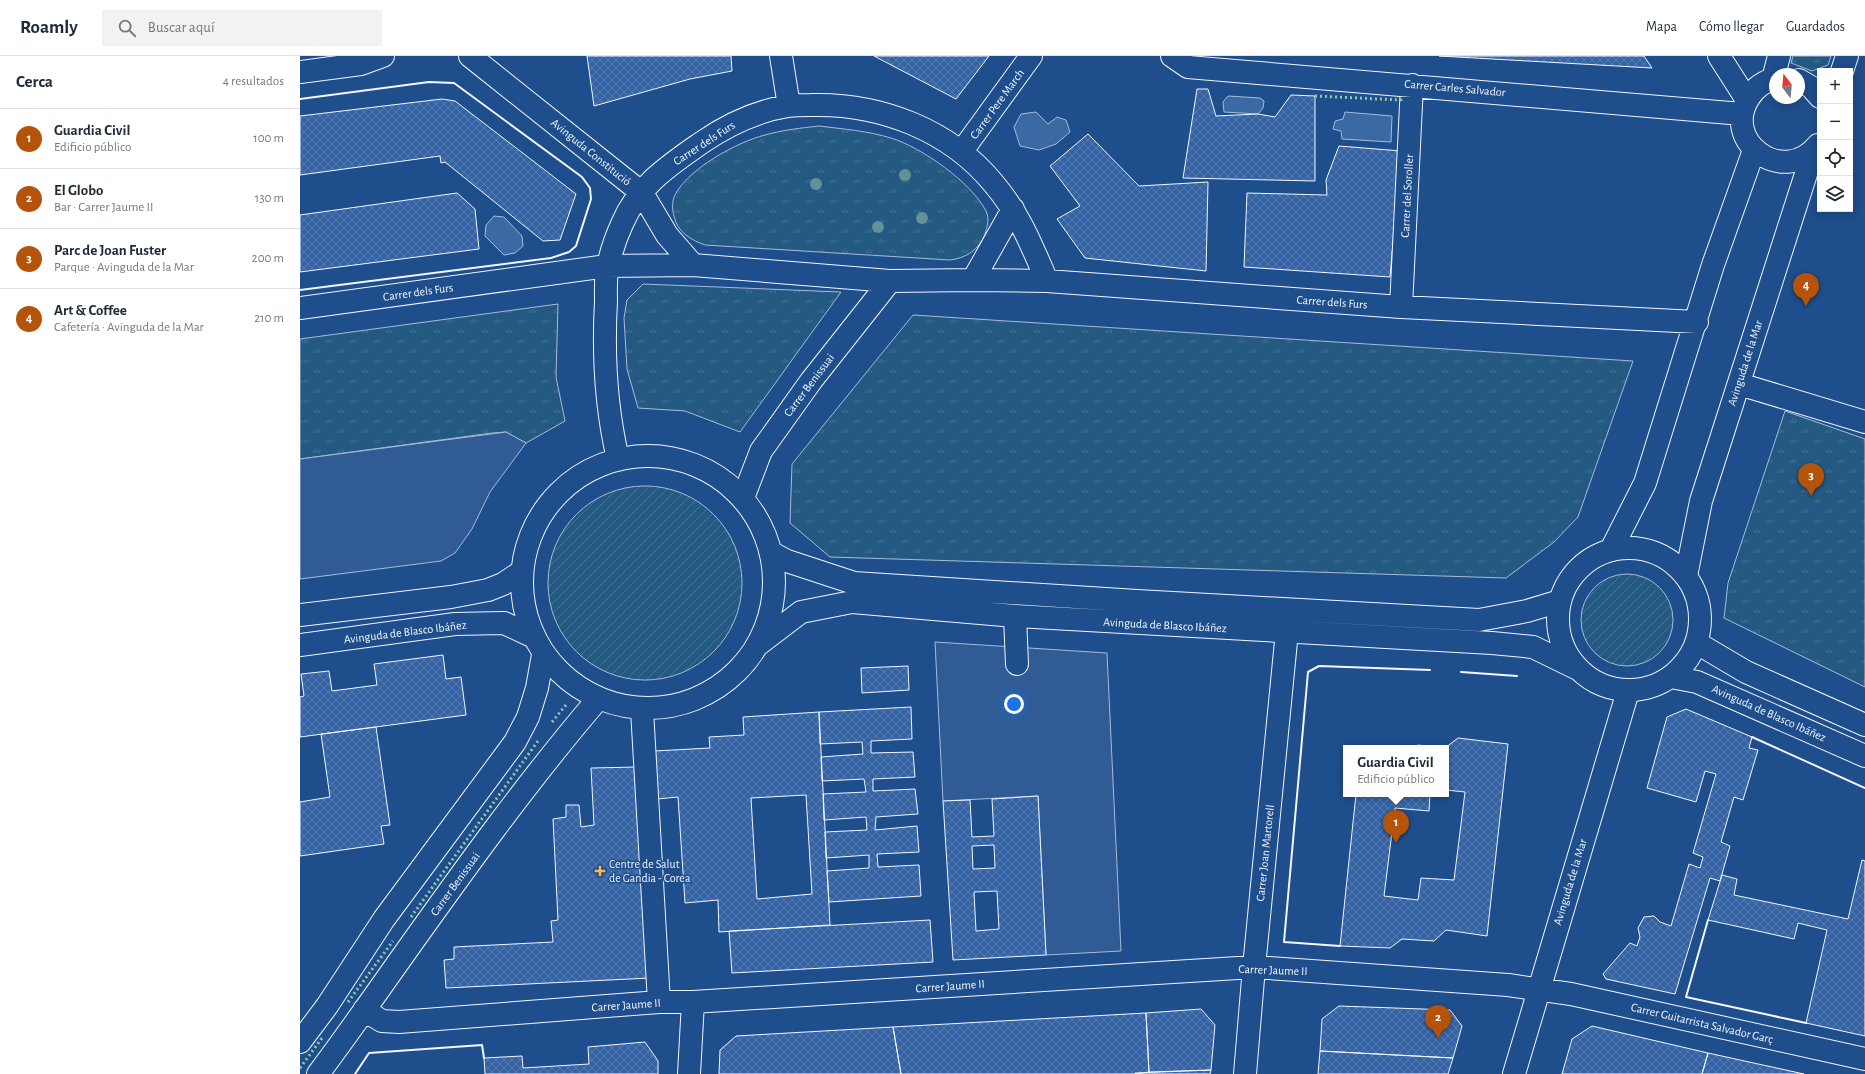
<!DOCTYPE html>
<html lang="es">
<head>
<meta charset="utf-8">
<style>
	:root { --surface:#fff; --page:#f2f2f3; --text:#1f2937; --muted:#747a83; --line:#e0e1e3; --accent:#b45309 }
	body { margin:0; font-family:"Alegreya Sans",sans-serif; background:var(--page); color:var(--text) }
	.controls { position:absolute; right:12px; top:12px; display:grid; overflow:hidden; border-radius:0px; box-shadow:0 2px 10px #0003 }
	.controls button { width:36px; height:36px; display:grid; place-items:center; padding:0; border:0; border-bottom:1px solid var(--line); background:var(--surface); color:var(--text); font:20px sans-serif }
	.compass { position:absolute; left:1469px; top:12px; width:36px; height:36px; border-radius:50%; background:var(--surface); box-shadow:0 2px 10px #0003; rotate:344deg }
	.you { position:absolute; left:714px; top:648px; width:14px; height:14px; margin:-10px; border:3px solid #fff; border-radius:50%; background:#1a73e8; box-shadow:0 0 0 6px #1a73e833 }
	.badge { display:grid; place-items:center; width:26px; height:26px; border-radius:50%; background:var(--accent); color:#fff; font-size:13px; font-weight:700 }
	.pin { position:absolute; translate:-50% -33px; filter:drop-shadow(0 1px 2px #0008) }
	.pin::after { content:''; position:absolute; top:21px; width:14px; height:12px; background:inherit; clip-path:polygon(0 0,100% 0,50% 100%) }
	.popup { position:absolute; left:1043px; top:689px; width:106px; height:52px; box-sizing:border-box; display:grid; place-content:center; border-radius:0px; background:var(--surface); filter:drop-shadow(0 1px 3px #0005); font-size:13px; white-space:nowrap; color:var(--muted) }
	.popup b { font-size:15px; color:var(--text) }
	.popup::after { content:''; position:absolute; left:50%; top:100%; margin-left:-8px; border:8px solid transparent; border-top-color:var(--surface) }
	.list { margin:0; padding:0; list-style:none }
	h2 { display:flex; justify-content:space-between; align-items:center; height:52px; margin:0; padding:0 16px; font-size:17px }
	h2 small { font-size:13px; font-weight:400; color:var(--muted) }
	.list li { display:grid; grid-template-columns:26px 1fr auto; gap:12px; align-items:center; box-sizing:border-box; height:60px; padding:0 16px; border-top:1px solid var(--line) }
	.list b { display:block; font-size:15px; white-space:nowrap }
	.list p { margin:0; font-size:13px; white-space:nowrap; color:var(--muted) }
	.list em { font-size:13px; font-style:normal; color:var(--muted) }
	.icon { flex:none; width:22px; height:22px; fill:none; stroke:currentColor; stroke-width:2; stroke-linecap:round; stroke-linejoin:round }
	.map { position:relative; flex:none; width:1565px; height:1018px; overflow:hidden }
	header { display:flex; align-items:center; gap:24px; box-sizing:border-box; height:56px; padding:0 20px; background:var(--surface); border-bottom:1px solid var(--line) }
	header strong { font-size:19px }
	nav { display:flex; gap:22px; margin-inline-start:auto; font-size:14px }
	.search { width:280px; height:36px; background:var(--page); display:flex; align-items:center; gap:10px; box-sizing:border-box; padding:0 14px; border-radius:0px; color:var(--muted); font-size:15px }
	main { display:flex }
	aside { flex:1; background:var(--surface) }
	.map>svg:first-child { display:block }
	.park { fill:url(#park-tufts); stroke:#a8bbd7 }
	.garden { fill:url(#garden-furrows); stroke:#a8bbd7 }
	.parking { fill:#305b95; stroke:#a8bbd7 }
	.water { fill:#3b69a3; stroke:#a8bbd7 }
	.building { fill:url(#building-cross-hatch); stroke:#f2f6ff; fill-rule:evenodd }
	.lines { fill:none; stroke-linecap:round; stroke-linejoin:round }
	.minor-casing { stroke:#f2f6ff; stroke-width:24 }
	.major-casing { stroke:#f2f6ff; stroke-width:24 }
	.minor { stroke:#1f4e8c; stroke-width:22 }
	.major { stroke:#1f4e8c; stroke-width:22 }
	.hedge { stroke:#97c8a6; stroke-width:3; stroke-dasharray:2 3; stroke-linecap:butt }
	.wall { stroke:#f2f6ff; stroke-width:2 }
	.tree { fill:#61919a }
	.poi-dot { fill:#ffb74d; stroke:#1f4e8c; stroke-width:1.5 }
	.labels { text-anchor:middle; dominant-baseline:central; stroke-width:3; stroke-linejoin:round; paint-order:stroke }
	.street-label { font-size:12px; fill:#f2f6ff; stroke:#1f4e8c }
	.poi-label { font-size:12px; fill:#f2f6ff; stroke:#1f4e8c; text-anchor:start }
</style>
</head>
<body>
<header>
<strong>Roamly</strong>
<div class="search"><svg class="icon" aria-label="search" viewBox="0 0 24 24"><circle cx="10" cy="10" r="6"/><path d="M15 15l6 6"/></svg>Buscar aquí</div>
<nav><a>Mapa</a><a>Cómo llegar</a><a>Guardados</a></nav>
</header>
<main>
<aside>
<h2>Cerca<small>4 resultados</small></h2>
<ul class="list">
<li><span class="badge">1</span><div><b>Guardia Civil</b><p>Edificio público</p></div><em>100 m</em></li>
<li><span class="badge">2</span><div><b>El Globo</b><p>Bar · Carrer Jaume II</p></div><em>130 m</em></li>
<li><span class="badge">3</span><div><b>Parc de Joan Fuster</b><p>Parque · Avinguda de la Mar</p></div><em>200 m</em></li>
<li><span class="badge">4</span><div><b>Art &amp; Coffee</b><p>Cafetería · Avinguda de la Mar</p></div><em>210 m</em></li>
</ul>
</aside>
<div class="map">
<svg width="1565" height="1018" viewBox="0 0 1565 1018">
	<defs>
		<pattern id="park-tufts" width="24" height="20" patternUnits="userSpaceOnUse"><rect width="24" height="20" fill="#245a82"/><path d="M3 7l-1-3M5 7V3M7 7l1-3M15 17l-1-3M17 17v-4M19 17l1-3" fill="none" stroke="#447295"/></pattern>
		<pattern id="garden-furrows" width="10" height="10" patternUnits="userSpaceOnUse"><rect width="10" height="10" fill="#245a82"/><path d="M-1 1l2-2M0 10L10 0M9 11l2-2" fill="none" stroke="#447295"/></pattern>
		<pattern id="building-cross-hatch" width="8" height="8" patternUnits="userSpaceOnUse"><rect width="8" height="8" fill="#3563a3"/><path d="M0 0l8 8M0 8l8-8" fill="none" stroke="#537ab1"/></pattern>
	</defs>
	<rect width="100%" height="100%" fill="#1f4e8c"/>
	<path class="park" d="M1493,0H1531L1528,9L1512,15L1491,7Z
		M519,70C543,73 568,75 591,82C621,91 672,127 686,155C690,163 687,171 685,178C679,194 666,202 650,204L405,189C391,184 377,176 374,160C372,154 372,144 375,139C388,113 437,86 465,79C483,74 501,72 519,70Z
		M343,228L541,236L440,376L385,355L338,352L327,313L324,262L327,244Z
		M258,248L256,321L265,365L226,387L206,376L192,377L0,403V283Z
		M613,259L1333,305L1278,461L1254,486L1206,522L530,501L490,467L492,408Z
		M1485,355L1565,383V631L1424,562L1428,527Z"/>
	<path class="garden" d="M248 527a97 97 0 1 1 194 0a97 97 0 1 1-194 0Z
		M1281 564a46 46 0 1 1 92 0a46 46 0 1 1-92 0Z"/>
	<path class="parking" d="M206,376L226,387L190,436L172,473L155,497L141,505L0,523V403Z
		M635,586L807,597L821,895L746,899L738,740L643,745Z"/>
	<path class="water" d="M928,40L960,42L964,45L963,52L958,58L924,56L923,46Z
		M736,56L748,68L757,61L766,64L770,76L756,88L739,94L720,90L714,71L721,58Z
		M1045,56L1092,60L1091,86L1042,83L1041,75L1033,73L1035,65L1043,63Z
		M194,160L204,161L222,180L223,190L215,197L204,199L185,180L186,169Z"/>
	<path class="building" d="M287,0H431L432,15L390,23L294,50Z
		M574,0H689L656,43Z
		M1139,0H1344L1352,12Z
		M897,33H908L916,60L958,58L975,61L991,39L1015,40V125L883,122Z
		M142,43L155,45L276,138L260,184L243,185L145,106L141,107L140,100L0,119V60Z
		M788,78L839,130L908,126L906,215L785,202L757,163L780,150L750,110Z
		M1039,90L1101,95L1090,221L944,211L947,137L1027,139L1026,124Z
		M157,137L175,153L179,193L0,216V159Z
		M143,599L146,623L161,621L166,659L0,681V641L4,640L1,618L29,615L32,635L77,629L74,608Z
		M608,610L609,634L562,637L561,612Z
		M611,651L612,683L571,685V697L613,696L615,721L573,723V735L615,733L618,758L576,761L575,774L617,770L619,796L577,798L578,811L619,809L621,840L529,846L527,815L569,812V799L526,802L525,776L567,774L566,761L524,764L523,738L566,736L564,723L522,725L521,701L563,698L562,686L520,688L519,656Z
		M1386,653L1452,681L1449,692L1458,694L1443,744L1434,741L1421,786L1430,790L1420,825L1410,822L1375,938L1306,923L1303,918L1330,887L1337,890L1340,881L1338,872L1344,861L1354,860L1360,866L1371,870L1389,808L1400,812L1403,801L1393,797L1416,718L1405,715L1396,746L1347,732L1367,661Z
		M519,656L530,869L419,876L418,844L385,847L378,741L357,743L354,695L410,692L409,681L444,679L443,661ZM506,739L512,838L457,843L451,742Z
		M76,671L90,769L81,770L84,788L0,800V746L30,741L21,678Z
		M1158,682L1208,688L1187,880L1146,874L1134,885L1102,883L1090,892L1040,890L1056,738H1130L1129,755L1095,752L1084,840L1118,844L1121,822L1154,824L1165,736L1146,734V692H1113L1118,689L1145,692Z
		M338,711L350,922L146,932L144,904L154,903V891L253,886L251,865L258,864L253,763L266,761V749H279L281,771L294,769L291,712Z
		M738,740L746,899L653,904L643,745L670,744L672,781L694,780L692,743ZM694,789L695,812L673,813L672,790ZM697,835L699,873L676,875L674,836Z
		M1562,804L1565,805V980L1506,967L1527,874L1498,867L1494,883L1408,864L1422,819L1437,823L1434,839L1548,863Z
		M630,864L633,906L432,917L429,875Z
		M1039,950L1150,954L1162,970L1153,1002L1020,995L1022,963Z
		M901,953L915,969L911,1014L849,1016L846,957Z
		M846,957L849,1016L835,1018H601L593,971Z
		M1292,970L1408,997L1402,1018H1262L1272,983Z
		M593,971L601,1018H419L420,994L436,980Z
		M345,986L358,1005V1018H185L184,1002L222,1000L223,1012L289,1008L288,991Z
		M1020,995L1153,1002L1148,1018H1018Z
		M1408,997L1504,1018H1402Z
		M911,1014L910,1018H835V1017Z"/>
	<g class="lines">
		<defs>
			<path id="minor" d="M170,0L342,137L367,179L393,209
				M481,0L489,50
				M872,0L888,11L1442,58
				M1419,0L1447,44
				M1542,15L1547,0
				M0,16L61,8L83,0
				M1473,23L1479,0
				M1475,23C1465,25 1456,31 1450,40C1419,84 1483,132 1518,89
				M1499,24L1511,31L1520,41
				M662,95L731,0
				M673,224L747,225
				M1101,251L1112,29
				M0,252L307,210L393,209L590,225L673,224L713,153
				M1439,328L1565,366
				M318,403C306,352 303,298 306,245C306,234 305,221 308,210C311,196 316,181 322,168C338,130 368,110 401,87C427,69 457,55 488,50C495,49 504,49 511,49C580,47 650,74 694,128C720,159 731,188 747,225L1101,251L1397,266
				M443,442L461,395L511,325L590,225
				M1311,494L1345,427L1413,209L1454,94
				M1386,520L1401,445L1513,96
				M715,560L717,608
				M342,654L359,946
				M64,954L82,965L99,966L359,946H393L954,911L1208,929L1271,938L1565,1003
				M0,986L27,950L84,863L215,686L228,661L237,632L243,599
				M18,1018C45,982 71,945 97,908C161,818 226,727 298,643
				M389,1018L393,946
				M945,1018L954,911L987,575
				M1214,1018L1328,635"/>
			<path id="major" d="M222 526a126 126 0 1 1 252 0a126 126 0 1 1-252 0Z
				M1258 563a71 71 0 1 1 142 0a71 71 0 1 1-142 0Z
				M472,497L487,505L554,527L837,545L1179,564L1227,555L1260,545
				M0,559L151,541L188,534L203,528L221,516
				M1397,587L1446,616L1565,669
				M459,588L501,556L552,546L715,560L1192,587L1233,591L1278,613
				M0,589L155,568L204,567L232,580
				M1371,621L1397,626L1565,700"/>
		</defs>
		<use href="#minor" class="minor-casing"/>
		<use href="#major" class="major-casing"/>
		<use href="#minor" class="minor"/>
		<use href="#major" class="major"/>
		<path class="hedge" d="M1015,40L1101,44V47
			M252,666L266,649
			M111,861L238,685
			M48,946L93,885
			M0,1012L22,982"/>
		<path class="wall" d="M0,43L129,26L154,27L282,121L290,132L291,143L276,190L269,196L251,202L0,234
			M1161,616L1217,620
			M1452,681L1565,732
			M1408,864L1386,941L1506,967
			M1040,890L984,886L1008,616L1019,610L1130,614
			M55,1018L69,997L182,989L184,1002"/>
	</g>
	<g class="tree">
		<circle cx="605" cy="119" r="6"/>
		<circle cx="516" cy="128" r="6"/>
		<circle cx="622" cy="162" r="6"/>
		<circle cx="578" cy="171" r="6"/>
	</g>
	<path class="poi-dot" d="M298 809h4v4h4v4h-4v4h-4v-4h-4v-4h4z"/>
	<g class="labels">
		<g class="street-label">
			<text transform="translate(1155 32) rotate(5)">Carrer Carles Salvador</text>
			<text transform="translate(697 48) rotate(-54)">Carrer Pere March</text>
			<text transform="translate(404 87) rotate(-33)">Carrer dels Furs</text>
			<text transform="translate(291 96) rotate(39)">Avinguda Constitució</text>
			<text transform="translate(1107 140) rotate(-87)">Carrer del Soroller</text>
			<text transform="translate(118 236) rotate(-8)">Carrer dels Furs</text>
			<text transform="translate(1032 246) rotate(4)">Carrer dels Furs</text>
			<text transform="translate(1445 307) rotate(-72)">Avinguda de la Mar</text>
			<text transform="translate(509 329) rotate(-53)">Carrer Benissuai</text>
			<text transform="translate(865 569) rotate(3)">Avinguda de Blasco Ibáñez</text>
			<text transform="translate(105 576) rotate(-7)">Avinguda de Blasco Ibáñez</text>
			<text transform="translate(1469 657) rotate(24)">Avinguda de Blasco Ibáñez</text>
			<text transform="translate(965 797) rotate(-84)">Carrer Joan Martorell</text>
			<text transform="translate(1270 826) rotate(-73)">Avinguda de la Mar</text>
			<text transform="translate(155 828) rotate(-54)">Carrer Benissuai</text>
			<text transform="translate(973 914) rotate(2)">Carrer Jaume II</text>
			<text transform="translate(650 930) rotate(-4)">Carrer Jaume II</text>
			<text transform="translate(326 949) rotate(-4)">Carrer Jaume II</text>
			<text transform="translate(1402 967) rotate(13)">Carrer Guitarrista Salvador Garç</text>
		</g>
		<g class="poi-label">
			<text x="309" y="808">Centre de Salut<tspan x="309" dy="14">de Gandia - Corea</tspan></text>
		</g>
	</g>
</svg>
<div class="controls">
<button>+</button>
<button>−</button>
<button><svg class="icon" aria-label="locate" viewBox="0 0 24 24"><circle cx="12" cy="12" r="6"/><path d="M12 2v4M12 18v4M2 12h4M18 12h4"/></svg></button>
<button><svg class="icon" aria-label="layers" viewBox="0 0 24 24"><path d="M12 4l9 5-9 5-9-5zM3 14l9 5 9-5"/></svg></button>
</div>
<svg class="compass" viewBox="-18 -18 36 36"><path d="M0-13l5 13h-10z" fill="#e53935"/><path d="M0 13l5-13h-10z" fill="#747a83"/></svg>
<div class="you"></div>
<div class="pin badge" style="left:1096px;top:787px">1</div>
<div class="popup"><b>Guardia Civil</b>Edificio público</div>
<div class="pin badge" style="left:1138px;top:982px">2</div>
<div class="pin badge" style="left:1511px;top:440px">3</div>
<div class="pin badge" style="left:1506px;top:250px">4</div>
</div>
</main>
</body>
</html>
